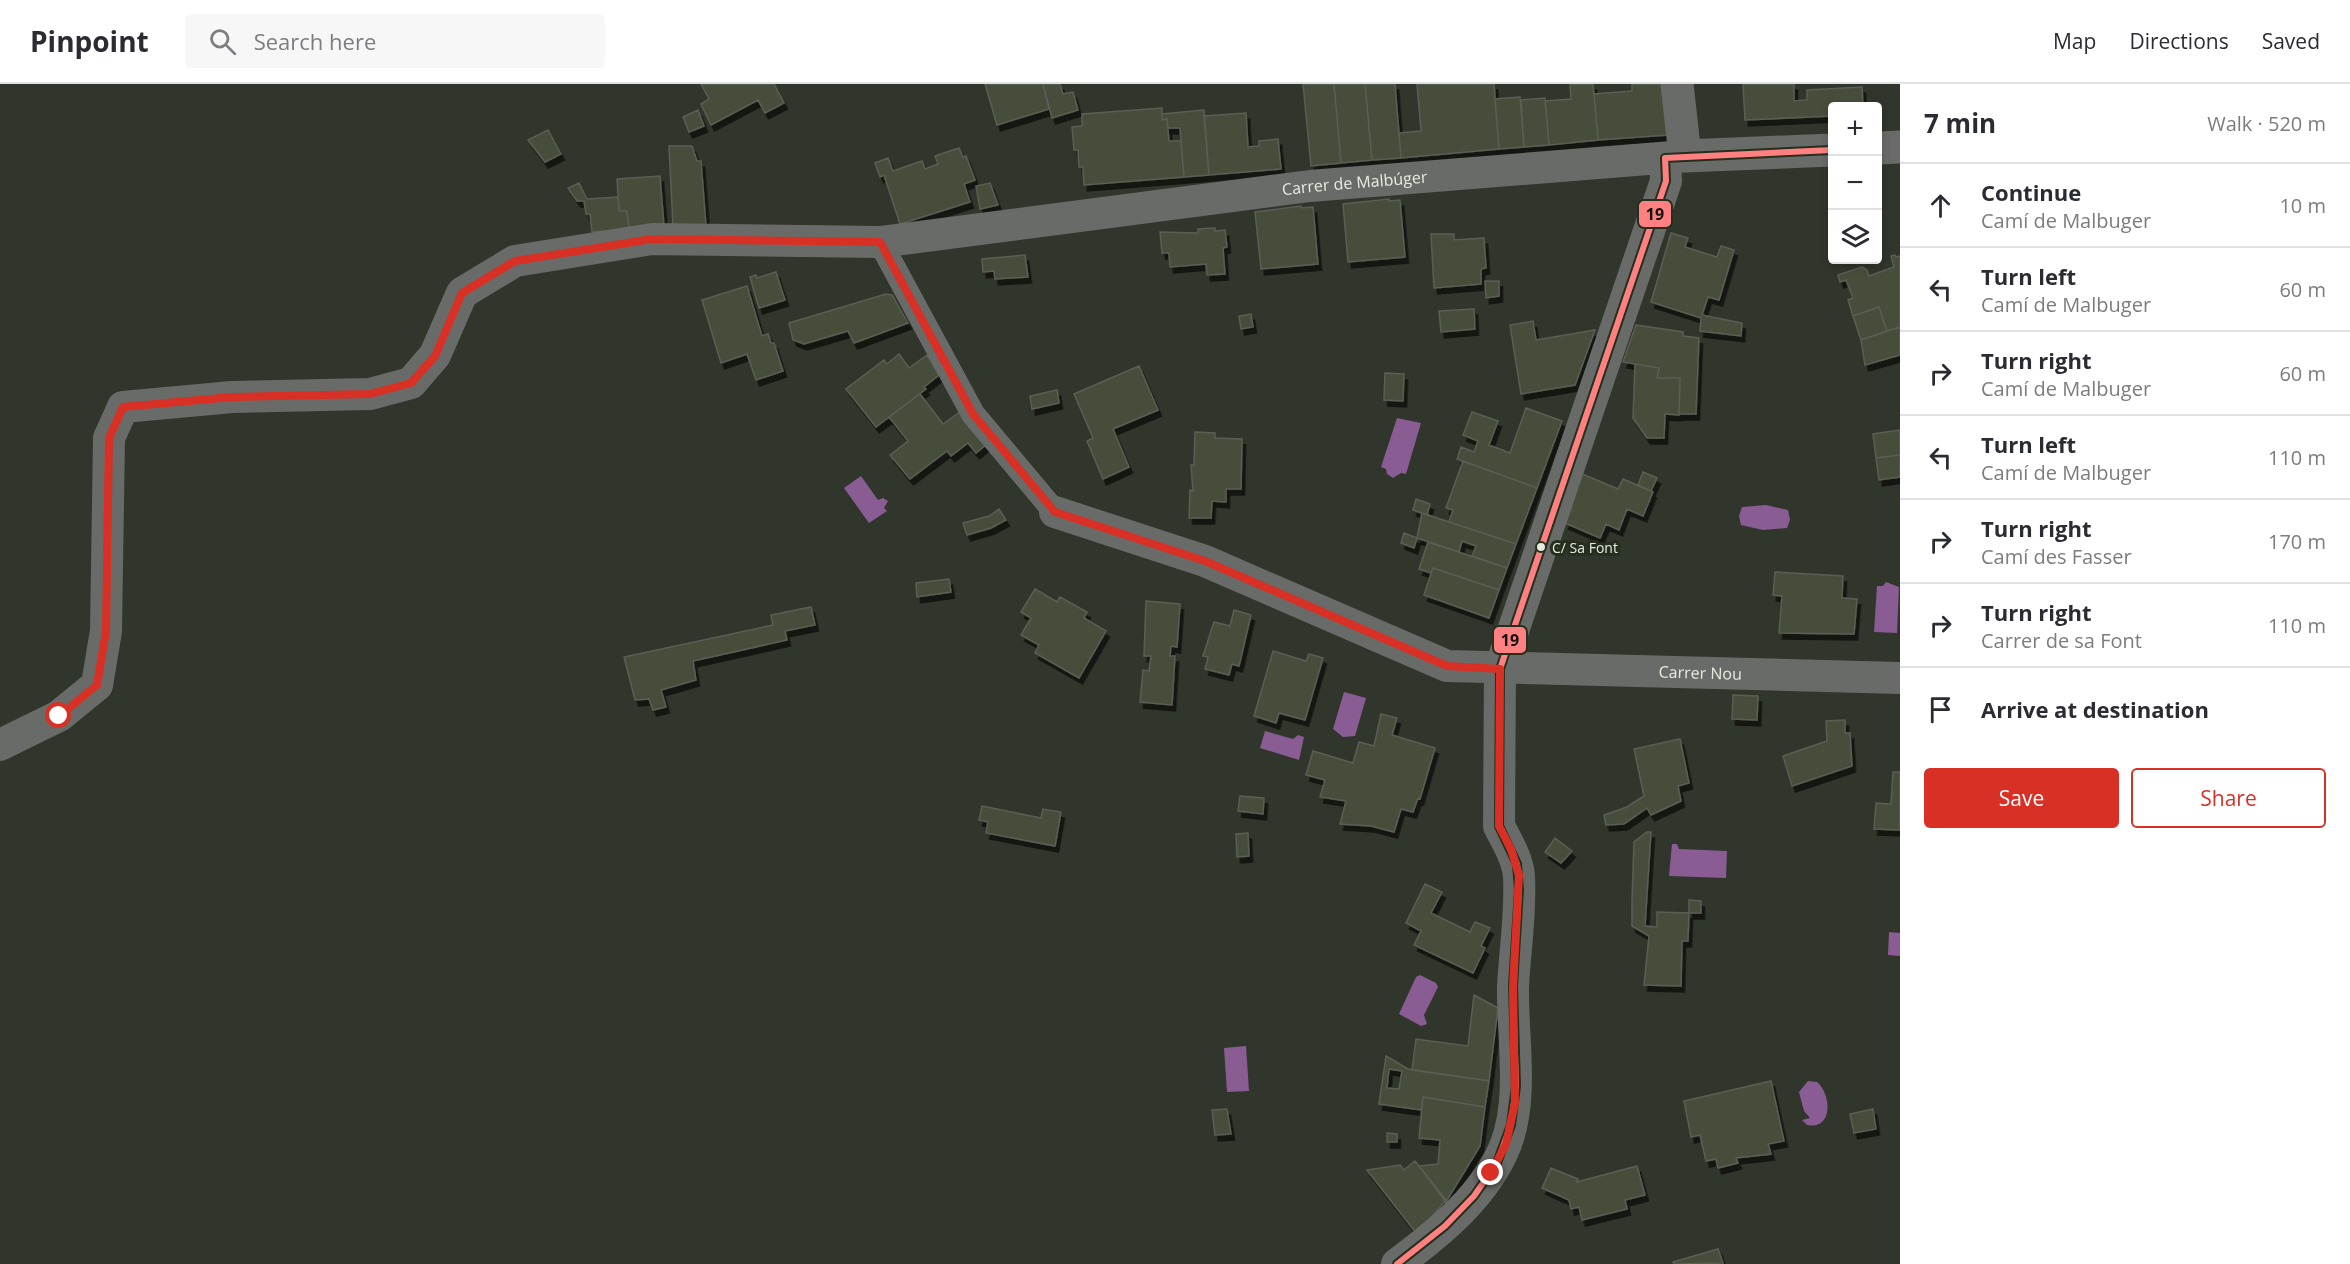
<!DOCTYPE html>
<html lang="en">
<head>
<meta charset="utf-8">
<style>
	:root { --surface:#fff; --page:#f7f7f7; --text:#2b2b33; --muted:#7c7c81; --line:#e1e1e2; --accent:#d93025 }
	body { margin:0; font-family:"Open Sans",sans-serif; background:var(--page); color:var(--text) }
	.controls { position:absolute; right:18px; top:18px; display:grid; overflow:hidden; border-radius:6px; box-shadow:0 3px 9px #0003 }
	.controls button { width:54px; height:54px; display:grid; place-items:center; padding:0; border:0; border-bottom:2px solid var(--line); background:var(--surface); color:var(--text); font:30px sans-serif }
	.stop { position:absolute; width:18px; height:18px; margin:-14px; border:4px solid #d93025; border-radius:50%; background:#fff }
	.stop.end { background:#d93025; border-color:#fff; box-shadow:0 2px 6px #0008 }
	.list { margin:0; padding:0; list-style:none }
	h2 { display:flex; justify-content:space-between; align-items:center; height:78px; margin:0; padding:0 24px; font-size:26px }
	h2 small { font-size:20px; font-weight:400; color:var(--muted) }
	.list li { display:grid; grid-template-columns:39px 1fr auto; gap:18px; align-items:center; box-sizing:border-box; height:84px; padding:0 24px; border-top:2px solid var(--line) }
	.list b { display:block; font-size:22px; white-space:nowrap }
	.list p { margin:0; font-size:20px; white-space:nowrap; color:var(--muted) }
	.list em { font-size:20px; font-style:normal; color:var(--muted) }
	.actions { display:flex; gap:12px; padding:18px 24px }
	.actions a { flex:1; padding:14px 0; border:2px solid var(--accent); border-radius:6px; text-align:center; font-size:21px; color:var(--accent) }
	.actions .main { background:var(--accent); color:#fff }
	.icon { flex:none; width:33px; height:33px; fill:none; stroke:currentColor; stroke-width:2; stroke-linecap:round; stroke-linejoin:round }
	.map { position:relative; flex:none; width:1900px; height:1180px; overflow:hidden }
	header { display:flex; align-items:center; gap:36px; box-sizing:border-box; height:84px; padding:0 30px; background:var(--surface); border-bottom:2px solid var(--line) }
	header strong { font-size:28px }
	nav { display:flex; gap:33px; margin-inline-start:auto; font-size:21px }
	.search { width:420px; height:54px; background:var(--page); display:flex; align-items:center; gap:15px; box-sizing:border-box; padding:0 21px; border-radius:6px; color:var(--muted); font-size:22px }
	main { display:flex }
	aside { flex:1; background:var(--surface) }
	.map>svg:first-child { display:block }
	.water { fill:#8a5c94 }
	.building { fill:#464e3b; stroke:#5a5e55; stroke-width:1.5; fill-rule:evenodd; filter:url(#shadow) }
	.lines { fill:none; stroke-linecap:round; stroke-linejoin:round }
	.pedestrian { stroke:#686b67; stroke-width:24 }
	.minor { stroke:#686b67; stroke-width:32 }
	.tertiary { stroke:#686b67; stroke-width:33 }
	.bus-1-casing { stroke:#262f1e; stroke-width:10 }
	.bus-1 { stroke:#ff8080; stroke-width:6 }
	.route { stroke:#d93025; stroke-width:8 }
	.bus-dot { fill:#e6ece1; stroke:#262f1e; stroke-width:2 }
	.labels { text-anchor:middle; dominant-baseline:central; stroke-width:6; stroke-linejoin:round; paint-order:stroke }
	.bus-label { font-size:14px; fill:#e6ece1; stroke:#262f1e; text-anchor:start }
	.street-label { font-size:16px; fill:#e6ece1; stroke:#262f1e }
	.line-badge { stroke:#262f1e; stroke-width:2 }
	.pale-badge-label { font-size:16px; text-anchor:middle; font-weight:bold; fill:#111 }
</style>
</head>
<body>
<header>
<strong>Pinpoint</strong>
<div class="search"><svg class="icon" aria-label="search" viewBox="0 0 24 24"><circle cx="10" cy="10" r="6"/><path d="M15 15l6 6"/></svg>Search here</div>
<nav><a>Map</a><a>Directions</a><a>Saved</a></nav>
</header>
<main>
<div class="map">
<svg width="1900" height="1180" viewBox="0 0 1900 1180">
	<defs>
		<filter id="shadow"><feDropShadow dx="3.5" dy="6" stdDeviation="0" flood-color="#0009"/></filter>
	</defs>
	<rect width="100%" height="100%" fill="#31362c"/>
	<path class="water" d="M1397,334L1421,339L1406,390L1401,389L1393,394L1387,390L1386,385L1381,383Z
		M861,392L878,416L883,414L888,417L884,424L887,427L869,439L844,404Z
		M1766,421L1788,426L1790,436L1787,444L1763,446L1741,441L1739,432L1742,423Z
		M1886,498L1899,503L1897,549L1874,548L1877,502H1883Z
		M1344,608L1366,614L1355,652L1343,653L1333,645Z
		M1265,647L1293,655L1298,651L1304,653L1299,676L1260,664Z
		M1672,760H1677L1679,765L1727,767L1726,794L1669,792Z
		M1889,848L1900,849V872L1888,871Z
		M1420,891L1436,899L1438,903L1424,931L1427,940L1421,942L1399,930L1416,893Z
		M1246,962L1249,1007L1227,1008L1224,964Z
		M1808,997L1817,998C1832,1011 1833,1046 1807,1041L1802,1036L1810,1034L1804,1027L1799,1008Z"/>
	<path class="building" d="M701,0H774L784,19L765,29L758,16L711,41L701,20L709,15Z
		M985,0H1043L1049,25L997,41Z
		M1043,0H1060L1063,10L1073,8L1078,26L1052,34Z
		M1303,0H1334L1341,79L1311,82Z
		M1334,0H1365L1372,76L1341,79Z
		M1365,0H1395L1401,74L1372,76Z
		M1417,0H1494L1499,65L1401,74L1399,49L1421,47Z
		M1570,0H1593L1598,56L1549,61L1545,17L1571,15Z
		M1632,0H1663L1668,51L1598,56L1594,10L1632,7Z
		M1743,0H1794V17L1807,16V6L1862,3L1863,22H1832V32L1745,36Z
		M1520,13L1524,63L1499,65L1495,15Z
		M1545,14L1549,61L1524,63L1521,16Z
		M1162,24V36L1167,35L1169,57H1181L1184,93L1084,101L1083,83H1079L1078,66H1074L1072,43L1082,42V30Z
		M698,26L704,42L689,48L683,33Z
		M1204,26L1209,91L1184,93L1180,44H1168L1167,35L1162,36V30Z
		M1246,29L1248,63L1259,62V57L1278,55L1281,85L1209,91L1204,32Z
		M548,46L561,70L545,78L528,56Z
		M669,62H692L697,77H701L706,142H673Z
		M959,64L963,73L966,72L975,96L964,100L970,118L900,140L884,91L880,93L875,79L888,74L893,87L922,77L925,85L938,80L935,72Z
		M660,92L664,142L629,145L627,127H619L617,95Z
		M579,99L587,115L618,113L619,127H627L629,145L592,148L590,130H586L584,117H577L568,104Z
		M990,99L998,121L980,125L976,102Z
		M1389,115V117L1400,116L1405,173L1348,178L1343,120Z
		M1301,122L1302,124L1313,123L1318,180L1261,185L1255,128Z
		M1215,144V147L1225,146L1227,163L1223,164L1225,190L1207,191L1206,180L1170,183L1169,169H1162L1160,148L1198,149V145Z
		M1671,149L1688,154L1685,163L1717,173L1721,162L1734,166L1719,216L1708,213L1702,231L1742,239L1741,252L1700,247L1701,234L1651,218Z
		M1431,150H1454V156L1484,154L1486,184L1481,185V200L1434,204Z
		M1025,171L1028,193L995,195L994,187L983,188L982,175Z
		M1895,171L1896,173L1900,172V243L1887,247L1879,223L1853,232L1848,216L1853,214L1846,196L1840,198L1838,191L1862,183L1867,186L1869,192L1894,183L1891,172Z
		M776,188L785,216L759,224L750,193L756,191L757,194Z
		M1485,197H1499V212L1486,214Z
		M747,202L762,252L768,250L771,259H774L783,287L756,296L747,270L721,279L702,216Z
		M886,210L892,211L908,239L854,259L848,247L804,260L793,256L789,239Z
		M1879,223L1887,247L1861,256L1853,232Z
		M1474,225L1475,245L1441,248L1439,227Z
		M1251,230L1253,243L1241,245L1239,232Z
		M1533,237L1536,256L1595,246L1575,301L1521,310L1510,241Z
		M1636,241L1683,248V252L1699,254L1696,330H1679L1680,294H1657L1659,284L1623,278Z
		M1900,243V271L1865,281L1861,256Z
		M899,270L909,284L927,271L939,291L924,303L926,305L876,343L846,305L884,276L887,280Z
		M1635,280L1659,284L1657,294H1680L1679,331L1665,330L1664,354H1647L1633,334Z
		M1139,282L1158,326L1113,345L1129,383L1103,395L1087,357L1093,354L1074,310Z
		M1385,289L1404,290L1403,317L1384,316Z
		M1057,306L1059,319L1032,325L1030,312Z
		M920,310L943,340L964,325L987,360L976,369L968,359L951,372L947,367L910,395L890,371L908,357L889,333Z
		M1526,324L1562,337L1537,404L1457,375L1461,363L1474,368L1478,357L1463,351L1472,328L1498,337L1489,361L1510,369Z
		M1900,346V371L1876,374L1873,350Z
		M1195,348L1215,349V354L1242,355L1241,405H1226V418L1212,417L1211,434H1189L1190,406L1193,407L1191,381H1194Z
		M1900,371V393L1879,396L1876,374Z
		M1463,377L1537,404L1516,460L1449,438L1453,426L1446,424Z
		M1643,388L1657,394L1651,407L1638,401Z
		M1580,389L1618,405L1623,395L1653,408L1643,432L1627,425L1619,446L1606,440L1600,454L1565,439L1572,423L1566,421Z
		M1416,415L1430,420L1427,431L1413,426Z
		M999,425L1006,436L991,444L967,451L963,439L989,432Z
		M1422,429L1516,460L1507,484L1472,472L1476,462L1462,457L1459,468L1417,454Z
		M1404,449L1417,454L1414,464L1401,459Z
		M1428,458L1507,484L1499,506L1433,484L1431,489L1419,485Z
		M1433,484L1499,506L1489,534L1424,511Z
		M1775,488L1843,492L1842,514L1857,515L1854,550L1779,549L1782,512L1773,511Z
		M949,495L951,508L917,513L916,499Z
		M1035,505L1057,518L1060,513L1087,528L1084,534L1106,547L1079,594L1035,569L1039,561L1021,551L1031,534L1021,528Z
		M1146,517L1180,520L1177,563L1171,562L1170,572H1175L1172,621L1140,618L1143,586L1149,587L1151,572H1144Z
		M811,523L815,541L785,547L787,556L693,577L696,596L661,606L666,623L653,626L649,615L635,616L624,573L773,541L771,531Z
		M1234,526L1251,531L1239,582L1232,580L1229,591L1205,585L1208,573L1203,572L1214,538L1230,542Z
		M1273,567L1306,577L1309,570L1323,574L1305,636L1279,629L1276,639L1254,632Z
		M1733,611L1758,612L1757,636L1732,635Z
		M1381,630L1397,634L1392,651L1435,664L1420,715L1418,714L1413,728L1401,725L1394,748L1371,742L1340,740L1346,717L1320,713L1325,696L1306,691L1313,667L1353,679L1359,658L1374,662Z
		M1845,636V649H1850L1852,682L1792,702L1783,672L1827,657L1826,637Z
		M1680,655L1689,699L1678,702L1681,717L1651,731L1647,724L1624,740L1606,741L1604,731L1627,723L1644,712L1634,665Z
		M1893,688H1900V746L1874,745L1876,719L1891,720Z
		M1240,712L1264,714L1263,730L1238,727Z
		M982,722L1041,734L1043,725L1061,728L1055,762L986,749L988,738L979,736Z
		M1647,748H1651L1645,842L1657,843V828L1689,829L1688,857H1682L1681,902L1644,901L1649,852L1632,842V816L1634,758Z
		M1248,749L1249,772L1237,773L1236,750Z
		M1555,754L1572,767L1561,779L1545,768Z
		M1425,800L1442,808L1431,829L1470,848L1475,838L1490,844L1481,862L1485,864L1473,889L1414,861L1421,847L1406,839Z
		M1689,816L1701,817V829H1689Z
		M1474,911L1498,924L1489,997L1412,986L1416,955L1468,962Z
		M1386,972L1408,985L1489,997L1485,1023L1423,1013L1421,1026L1379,1020ZM1389,985L1402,987L1399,1005L1387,1004Z
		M1771,997L1784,1057L1768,1060L1771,1070L1736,1074L1738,1079L1718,1084L1716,1075L1706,1077L1700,1051L1691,1053L1684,1017Z
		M1423,1013L1485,1023L1480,1062L1446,1118L1419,1082L1438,1080L1440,1056L1419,1054Z
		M1227,1025L1231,1050L1215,1051L1212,1026Z
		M1873,1025L1876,1045L1854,1049L1850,1030Z
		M1387,1049L1397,1050V1058H1387Z
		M1415,1077L1446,1116L1417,1150L1367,1086L1400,1081L1404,1086Z
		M1637,1082L1645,1111L1625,1116L1627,1125L1582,1136L1579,1123L1571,1125L1569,1116L1542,1104L1551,1084L1578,1095L1577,1098Z
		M1718,1165L1723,1179L1674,1180L1673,1178Z"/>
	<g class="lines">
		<path class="pedestrian" d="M880,158L973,330L1055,428"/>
		<g class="minor">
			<path id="s1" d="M1055,428L1205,477L1447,582L1900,594"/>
			<path id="s2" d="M0,661L59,632L97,601L106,547L109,354L123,323L232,313L370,310L411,299L435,271L462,209L515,177L652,155L880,158L1310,102L1685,72"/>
			<path d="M1397,1180C1439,1149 1486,1111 1506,1060C1524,1011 1512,953 1513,902C1515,866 1521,828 1519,793C1518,775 1507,758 1499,742L1500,585L1666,97L1665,74"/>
		</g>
		<path class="tertiary" d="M1677,0L1685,72L1832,66
			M1878,64L1900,63"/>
		<defs>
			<path id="bus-1" d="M1397,1180L1445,1142L1474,1112L1497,1079L1511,1041L1516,1002L1513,902L1519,806L1517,780L1499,742L1500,585L1666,97L1665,74L1832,66"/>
		</defs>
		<use href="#bus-1" class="bus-1-casing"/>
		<use href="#bus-1" class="bus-1"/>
	</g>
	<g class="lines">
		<path class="route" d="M59,632L97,601L106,547L109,354L123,323L232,313L370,310L411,299L435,272L462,209L515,177L652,155L880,158L973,330L1055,428L1205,477L1447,582L1500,585L1499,742L1511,765L1519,791L1513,904L1515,1019L1506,1060L1491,1089"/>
	</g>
	<circle class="bus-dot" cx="1541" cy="463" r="5"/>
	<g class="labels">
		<g class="bus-label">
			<text x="1552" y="463">C/ Sa Font</text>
		</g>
		<g class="street-label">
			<text stroke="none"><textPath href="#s2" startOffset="1698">Carrer de Malbúger</textPath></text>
			<text stroke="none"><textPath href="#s1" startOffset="675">Carrer Nou</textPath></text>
		</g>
	</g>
	<g class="line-badge">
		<rect x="1638" y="116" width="34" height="28" rx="6" fill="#ff8080"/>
		<rect x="1493" y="542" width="34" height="28" rx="6" fill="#ff8080"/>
	</g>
	<g class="pale-badge-label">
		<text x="1655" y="136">19</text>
		<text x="1510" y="562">19</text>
	</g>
</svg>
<div class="controls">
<button>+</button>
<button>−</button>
<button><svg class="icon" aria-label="layers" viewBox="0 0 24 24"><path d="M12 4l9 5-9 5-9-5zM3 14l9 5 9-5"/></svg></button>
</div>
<div class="stop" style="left:59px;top:632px"></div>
<div class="stop end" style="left:1491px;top:1089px"></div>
</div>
<aside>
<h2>7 min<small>Walk · 520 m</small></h2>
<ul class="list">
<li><svg class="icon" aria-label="ahead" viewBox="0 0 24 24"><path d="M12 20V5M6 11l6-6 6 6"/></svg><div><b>Continue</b><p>Camí de Malbuger</p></div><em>10 m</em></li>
<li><svg class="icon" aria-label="left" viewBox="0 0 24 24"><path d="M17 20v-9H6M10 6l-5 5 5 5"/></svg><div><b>Turn left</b><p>Camí de Malbuger</p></div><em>60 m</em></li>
<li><svg class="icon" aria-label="right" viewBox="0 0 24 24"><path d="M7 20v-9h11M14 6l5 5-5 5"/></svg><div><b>Turn right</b><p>Camí de Malbuger</p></div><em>60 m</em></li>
<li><svg class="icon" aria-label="left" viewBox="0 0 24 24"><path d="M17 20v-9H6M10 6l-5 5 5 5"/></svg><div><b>Turn left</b><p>Camí de Malbuger</p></div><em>110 m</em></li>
<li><svg class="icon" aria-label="right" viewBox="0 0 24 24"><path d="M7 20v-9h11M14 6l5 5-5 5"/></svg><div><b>Turn right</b><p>Camí des Fasser</p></div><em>170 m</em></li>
<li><svg class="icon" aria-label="right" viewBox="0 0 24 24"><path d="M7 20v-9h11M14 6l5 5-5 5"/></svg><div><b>Turn right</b><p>Carrer de sa Font</p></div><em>110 m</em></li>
<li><svg class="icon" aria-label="arrive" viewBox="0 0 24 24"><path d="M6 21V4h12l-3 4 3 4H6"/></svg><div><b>Arrive at destination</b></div></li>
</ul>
<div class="actions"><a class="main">Save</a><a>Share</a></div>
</aside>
</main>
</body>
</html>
